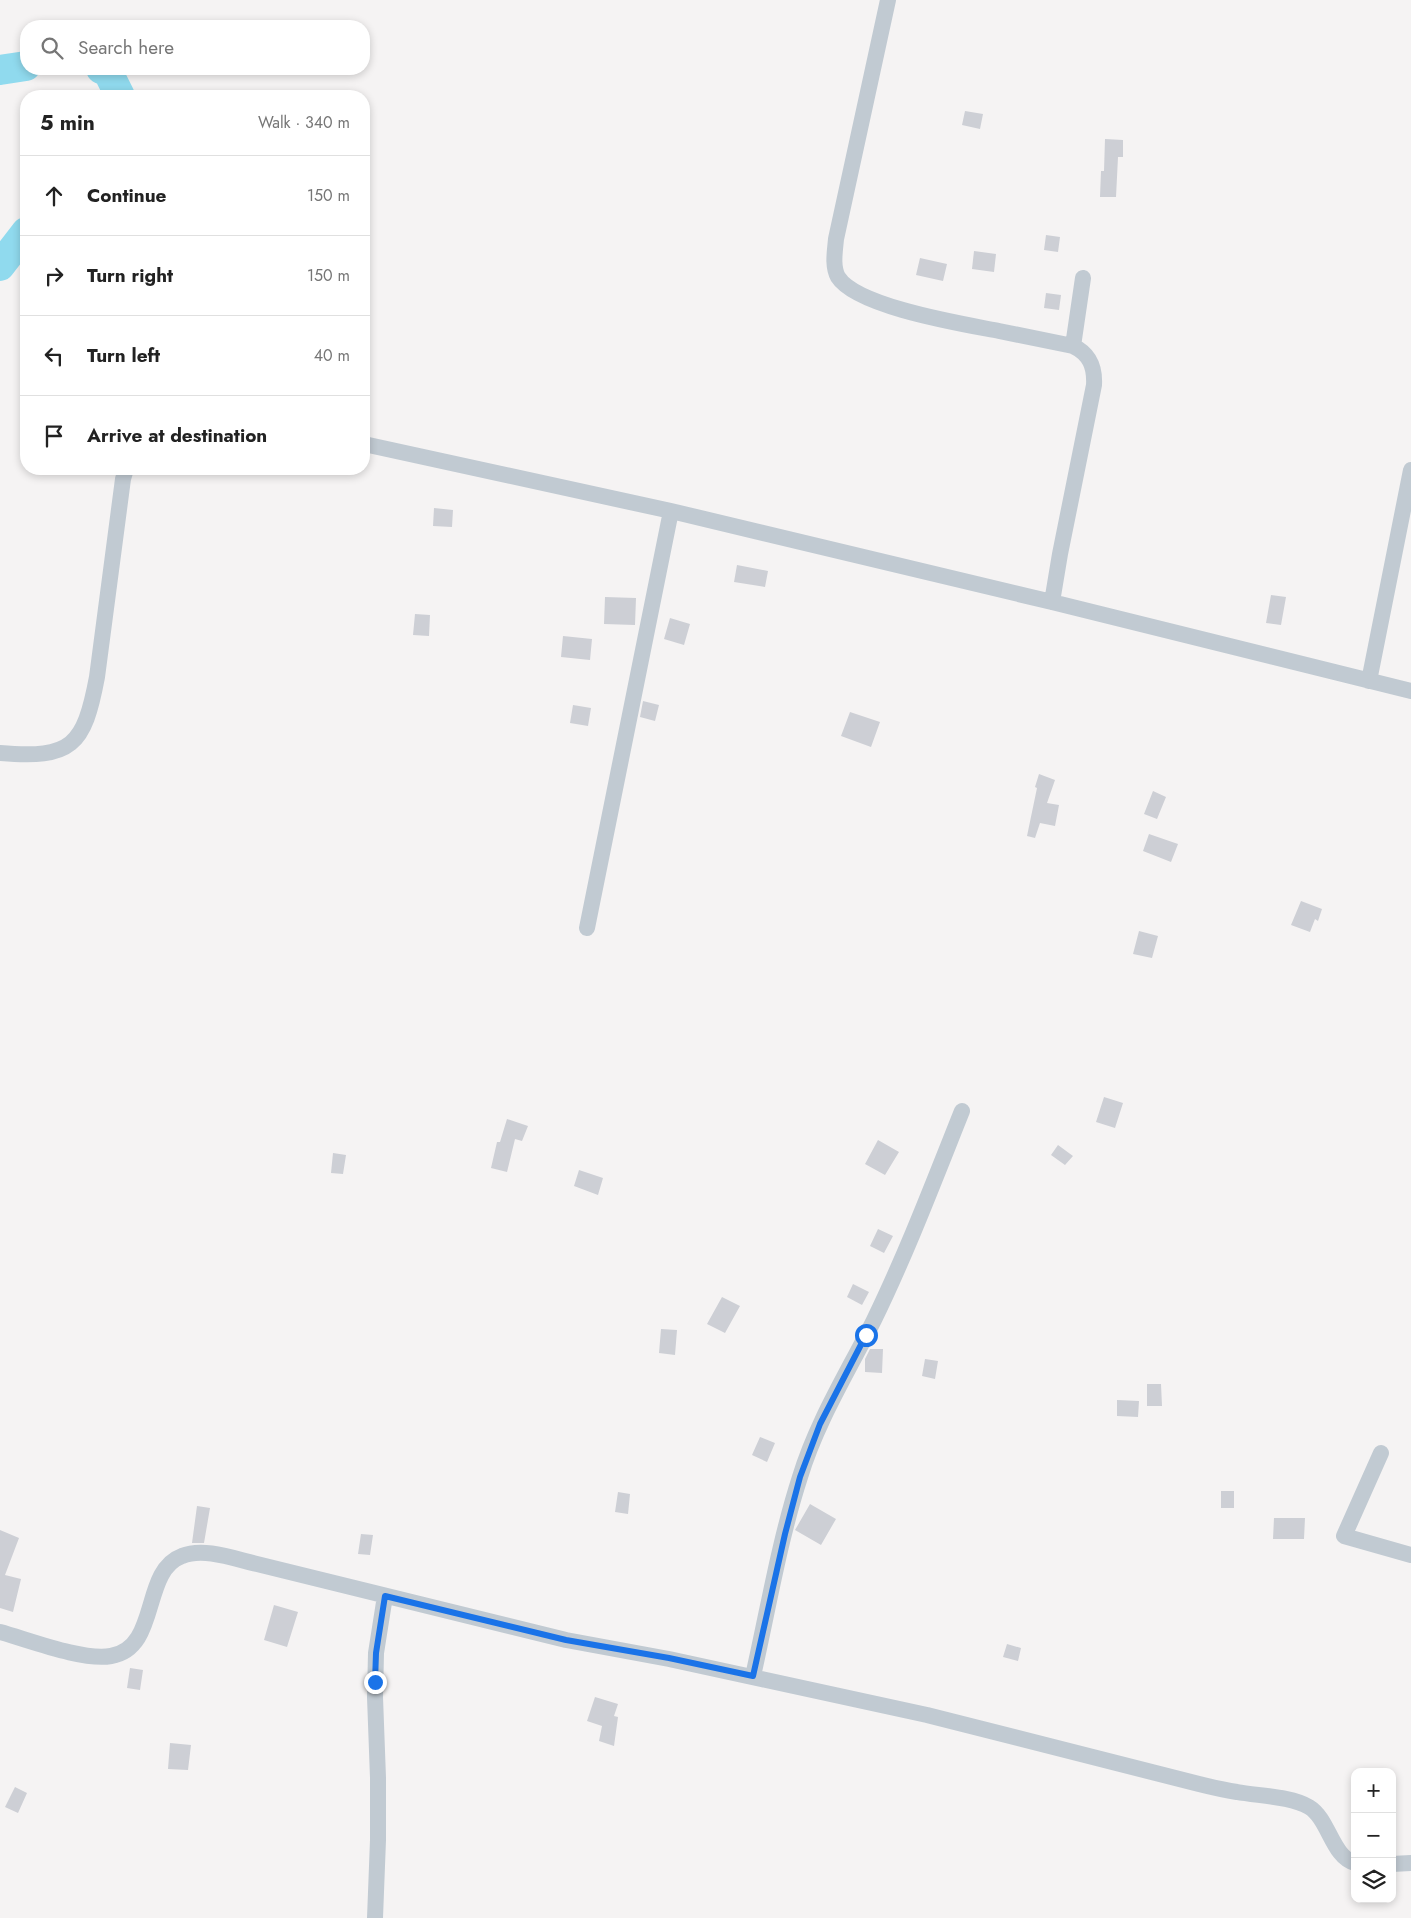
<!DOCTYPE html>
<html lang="en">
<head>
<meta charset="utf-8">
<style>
	:root { --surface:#fff; --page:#f2f2f2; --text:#222; --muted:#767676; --line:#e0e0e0 }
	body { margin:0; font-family:Jost,sans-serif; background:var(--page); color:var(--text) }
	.controls { position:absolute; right:15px; bottom:15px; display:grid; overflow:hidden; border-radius:10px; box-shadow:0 2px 8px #0003 }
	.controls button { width:45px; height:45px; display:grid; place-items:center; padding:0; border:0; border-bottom:1px solid var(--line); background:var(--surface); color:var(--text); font:25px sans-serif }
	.stop { position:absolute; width:15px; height:15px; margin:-11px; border:4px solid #1a73e8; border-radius:50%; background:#fff }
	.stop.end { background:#1a73e8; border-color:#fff; box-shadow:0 1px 5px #0008 }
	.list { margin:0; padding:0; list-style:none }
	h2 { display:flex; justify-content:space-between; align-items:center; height:65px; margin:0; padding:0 20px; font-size:21px }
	h2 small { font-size:16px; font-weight:400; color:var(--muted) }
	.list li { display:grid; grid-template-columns:32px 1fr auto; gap:15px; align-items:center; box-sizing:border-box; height:80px; padding:0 20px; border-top:1px solid var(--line) }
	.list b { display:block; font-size:19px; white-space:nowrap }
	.list em { font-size:16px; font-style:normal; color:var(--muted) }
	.icon { flex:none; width:28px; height:28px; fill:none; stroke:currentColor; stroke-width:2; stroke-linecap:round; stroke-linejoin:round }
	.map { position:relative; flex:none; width:1411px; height:1918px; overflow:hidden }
	.search { position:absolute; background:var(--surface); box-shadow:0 2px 8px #0003; left:20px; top:20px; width:350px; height:55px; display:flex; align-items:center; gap:12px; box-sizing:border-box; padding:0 18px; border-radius:20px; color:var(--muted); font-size:19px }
	.panel { position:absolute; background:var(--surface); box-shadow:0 2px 8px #0003; left:20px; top:90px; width:350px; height:385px; border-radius:20px }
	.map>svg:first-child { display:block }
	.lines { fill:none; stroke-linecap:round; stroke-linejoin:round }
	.river { stroke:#90daee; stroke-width:30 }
	.building { fill:#cdcfd5 }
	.street { stroke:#c1cad2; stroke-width:16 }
	.route { stroke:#1a73e8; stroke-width:6 }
</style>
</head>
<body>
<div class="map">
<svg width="1411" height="1918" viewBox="0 0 1411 1918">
	<rect width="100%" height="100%" fill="#f5f3f3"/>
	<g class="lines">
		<path class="river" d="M101,69L108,72L120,96
			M0,70L26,66
			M0,266L26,232"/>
	</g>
	<path class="building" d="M965,111L983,114L980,129L962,125Z
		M1105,139L1123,140V157H1118L1116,197H1100L1101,171H1104Z
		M1046,235L1060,237L1058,252L1044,250Z
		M974,251L996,254L994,272L972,269Z
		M920,258L947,264L943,281L916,275Z
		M1046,293L1061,295L1059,310L1044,308Z
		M434,508L453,510L452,527L433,526Z
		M737,565L768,571L765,587L734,582Z
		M1271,595L1286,597L1281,625L1266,623Z
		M605,597L636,598L635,625L604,624Z
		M415,614L430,615L429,636L413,635Z
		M670,618L690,624L684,645L664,639Z
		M563,636L592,639L590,660L561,657Z
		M643,701L659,705L655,721L640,717Z
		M573,705L591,708L588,726L570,723Z
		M850,712L880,722L871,747L841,736Z
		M1039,774L1055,780L1047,803L1059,805L1055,826L1040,823L1035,838L1027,836L1037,788L1035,787Z
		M1153,791L1166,797L1157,819L1144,814Z
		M1149,834L1178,844L1171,862L1143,851Z
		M1301,901L1322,909L1318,921L1315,919L1310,932L1291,925Z
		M1139,931L1158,936L1152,958L1133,954Z
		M1104,1097L1123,1103L1115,1128L1096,1122Z
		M507,1119L528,1126L522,1141L515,1139L507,1172L491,1168L497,1142H500Z
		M878,1140L899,1152L885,1175L865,1164Z
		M1058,1145L1073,1156L1065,1165L1051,1155Z
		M333,1153L346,1155L343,1174L331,1173Z
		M579,1170L603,1178L598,1195L574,1186Z
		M878,1229L893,1236L884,1253L870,1246Z
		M853,1284L869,1292L862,1305L847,1297Z
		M722,1297L740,1306L725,1333L707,1324Z
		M661,1329L677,1330L675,1355L659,1353Z
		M870,1349H883L882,1373L865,1372V1359Z
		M925,1359L938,1361L935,1379L922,1376Z
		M1147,1384H1161L1162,1406H1147Z
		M1117,1400L1139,1401L1138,1417L1117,1416Z
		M760,1437L775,1443L767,1462L752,1455Z
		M1221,1491H1234V1508H1221Z
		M618,1492L630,1494L628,1514L615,1512Z
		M810,1504L836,1519L821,1545L795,1530Z
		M197,1506L210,1508L204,1543H192Z
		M1274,1518H1305L1304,1539H1273Z
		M0,1530L19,1538L5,1575L21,1579L13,1612L0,1608Z
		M361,1534L373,1535L370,1555L358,1554Z
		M274,1605L298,1612L287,1647L264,1640Z
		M1007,1644L1021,1648L1018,1661L1003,1657Z
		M130,1668L143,1670L140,1690L127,1688Z
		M595,1697L618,1704L614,1716L618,1717L614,1746L599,1741L602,1726L587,1721Z
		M170,1743L191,1745L188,1770L168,1769Z
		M15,1787L27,1793L18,1813L5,1807Z"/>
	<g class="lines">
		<path class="street" d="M888,0L836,239C835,251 832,266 838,277C857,307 963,324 999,331C1024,336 1049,341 1073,346C1090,354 1095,367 1094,385L1060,554L1052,602
			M1073,346L1083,278
			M364,444L671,511L1052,602L1411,691
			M1369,681L1411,470
			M0,753C72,759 84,746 97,677L123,479L126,469
			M587,928L671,511
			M1381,1453L1344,1536L1411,1555
			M0,1632C29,1640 83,1661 111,1656C160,1648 141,1571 182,1556C204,1547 235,1559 257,1564L566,1640L669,1659L927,1715L1199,1784C1211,1787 1224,1790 1237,1792C1258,1796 1291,1796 1309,1807C1329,1819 1332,1857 1355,1863
			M753,1676C768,1610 779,1542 800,1477C817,1421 848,1372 874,1320C907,1252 934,1181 962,1111
			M1392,1864L1411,1863
			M375,1918L378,1840V1778L375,1697L376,1653L385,1596"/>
	</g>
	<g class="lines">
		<path class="route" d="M375,1682L376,1653L385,1596L566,1640L669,1658L753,1676L785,1534L800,1477L820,1424L866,1335"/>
	</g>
</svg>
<div class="controls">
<button>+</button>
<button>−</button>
<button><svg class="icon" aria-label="layers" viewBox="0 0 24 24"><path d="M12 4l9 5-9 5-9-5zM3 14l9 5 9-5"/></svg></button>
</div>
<div class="stop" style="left:866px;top:1335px"></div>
<div class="stop end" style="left:375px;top:1682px"></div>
<div class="search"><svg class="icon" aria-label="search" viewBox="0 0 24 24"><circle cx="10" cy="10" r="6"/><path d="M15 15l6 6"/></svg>Search here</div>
<section class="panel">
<h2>5 min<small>Walk · 340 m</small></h2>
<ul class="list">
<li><svg class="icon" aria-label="ahead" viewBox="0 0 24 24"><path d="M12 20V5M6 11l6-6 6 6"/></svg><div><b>Continue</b></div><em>150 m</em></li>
<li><svg class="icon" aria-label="right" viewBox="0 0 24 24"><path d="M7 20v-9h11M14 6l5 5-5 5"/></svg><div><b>Turn right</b></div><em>150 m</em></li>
<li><svg class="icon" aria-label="left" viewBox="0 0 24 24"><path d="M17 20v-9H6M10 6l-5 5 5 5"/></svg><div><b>Turn left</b></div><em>40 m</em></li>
<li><svg class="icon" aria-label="arrive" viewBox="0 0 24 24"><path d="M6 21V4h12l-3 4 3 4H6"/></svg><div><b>Arrive at destination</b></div></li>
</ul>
</section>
</div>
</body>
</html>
